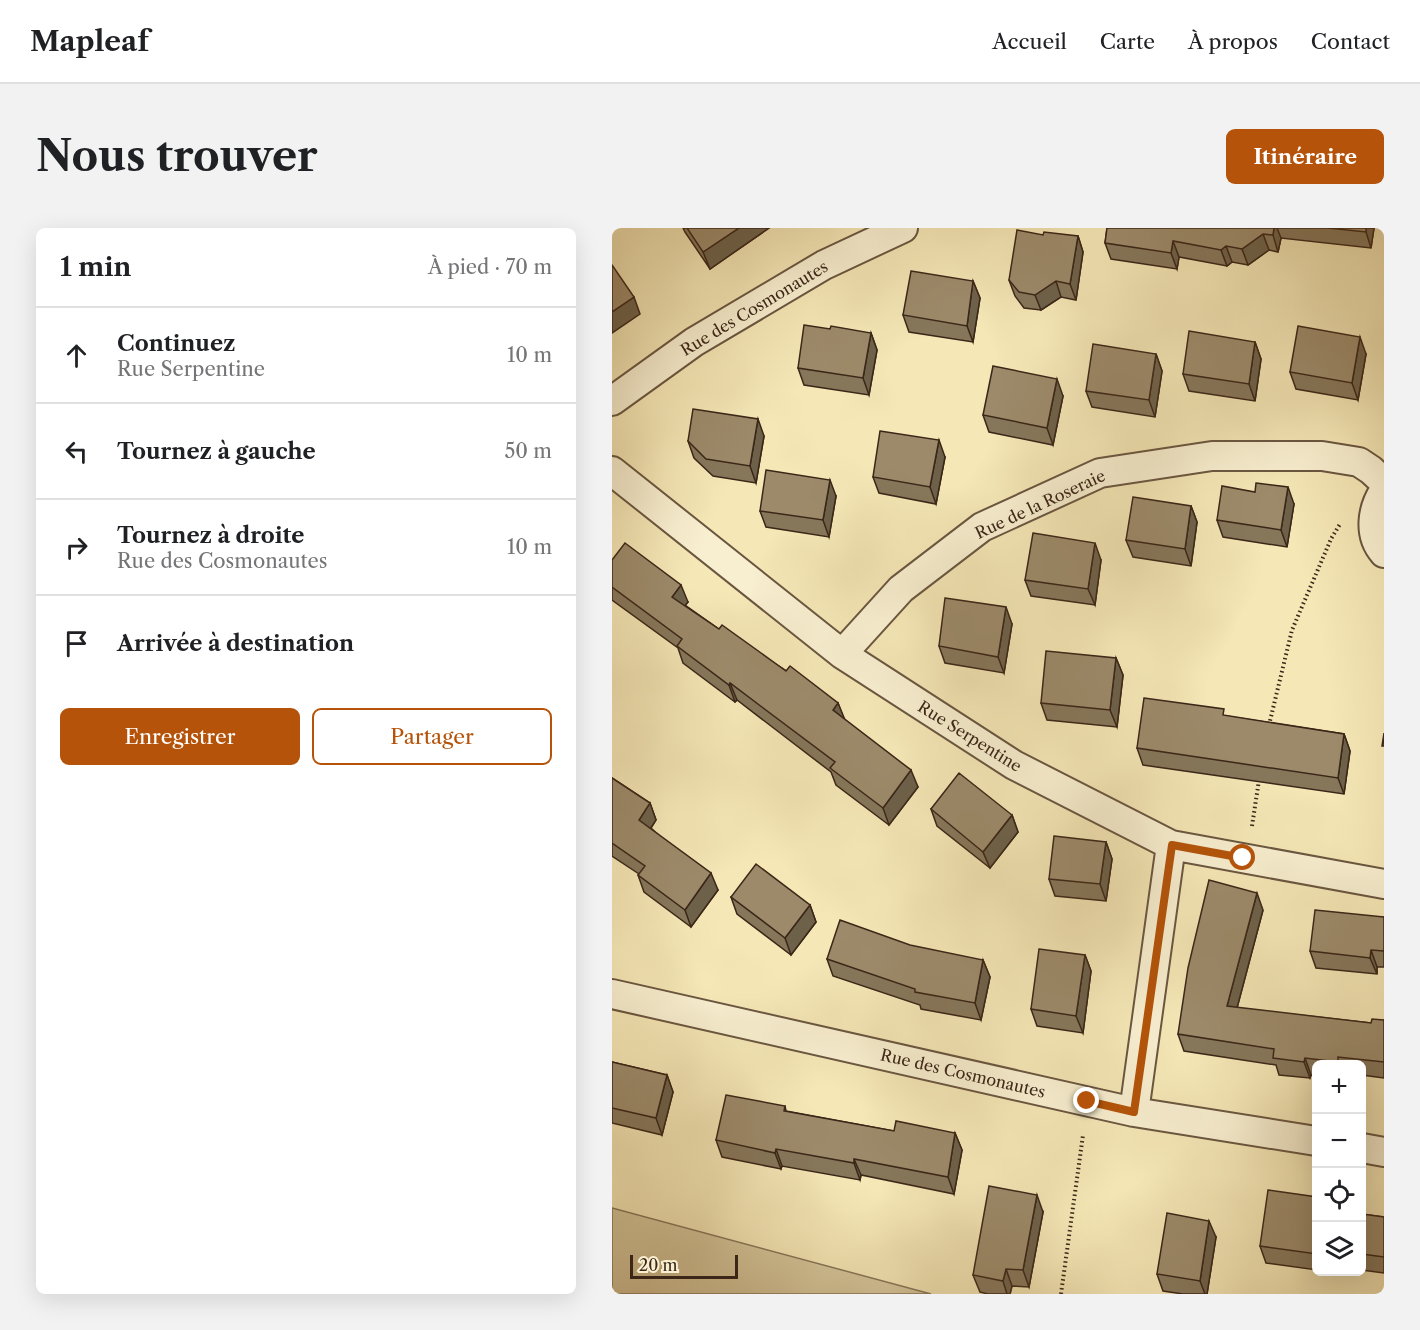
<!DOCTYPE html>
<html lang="fr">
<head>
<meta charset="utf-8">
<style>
	:root { --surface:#fff; --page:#f2f2f2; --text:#202124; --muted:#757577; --line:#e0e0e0; --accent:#b45309 }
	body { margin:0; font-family:"Libre Caslon Text",serif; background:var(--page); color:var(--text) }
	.controls { position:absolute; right:18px; bottom:18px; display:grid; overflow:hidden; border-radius:9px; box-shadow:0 6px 24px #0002 }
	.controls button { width:54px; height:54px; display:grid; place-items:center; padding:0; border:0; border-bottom:2px solid var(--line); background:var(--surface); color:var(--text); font:30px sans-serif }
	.scale { position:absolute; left:18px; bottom:15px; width:108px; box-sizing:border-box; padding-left:6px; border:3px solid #3b2618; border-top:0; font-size:16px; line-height:21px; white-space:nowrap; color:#3b2618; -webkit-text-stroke:4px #f8efd0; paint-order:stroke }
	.stop { position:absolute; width:18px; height:18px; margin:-14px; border:4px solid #b45309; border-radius:50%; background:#fff }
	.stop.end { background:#b45309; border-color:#fff; box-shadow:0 2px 6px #0008 }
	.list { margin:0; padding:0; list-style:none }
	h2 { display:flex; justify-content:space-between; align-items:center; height:78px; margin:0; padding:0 24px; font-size:26px }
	h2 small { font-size:20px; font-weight:400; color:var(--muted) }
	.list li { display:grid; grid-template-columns:39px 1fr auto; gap:18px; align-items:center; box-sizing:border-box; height:96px; padding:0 24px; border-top:2px solid var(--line) }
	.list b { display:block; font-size:22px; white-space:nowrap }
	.list p { margin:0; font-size:20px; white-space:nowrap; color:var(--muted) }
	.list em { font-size:20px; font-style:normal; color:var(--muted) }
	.actions { display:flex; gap:12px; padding:18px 24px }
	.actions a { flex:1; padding:14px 0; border:2px solid var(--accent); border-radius:9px; text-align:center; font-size:21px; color:var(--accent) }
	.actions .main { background:var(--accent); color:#fff }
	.icon { flex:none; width:33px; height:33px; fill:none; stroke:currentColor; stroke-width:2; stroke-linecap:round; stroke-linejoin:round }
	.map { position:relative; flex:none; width:772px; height:1066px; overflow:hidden; border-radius:9px }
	header { display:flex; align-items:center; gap:36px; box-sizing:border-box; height:84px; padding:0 30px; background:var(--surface); border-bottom:2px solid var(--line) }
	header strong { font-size:28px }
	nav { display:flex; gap:33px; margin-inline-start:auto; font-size:21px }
	.intro { display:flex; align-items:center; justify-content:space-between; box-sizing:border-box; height:144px; padding:0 36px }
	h1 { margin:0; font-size:42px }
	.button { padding:15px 27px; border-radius:9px; background:var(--accent); color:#fff; font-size:21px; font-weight:700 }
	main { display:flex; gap:36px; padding:0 36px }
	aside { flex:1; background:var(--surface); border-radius:9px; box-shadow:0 6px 24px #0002 }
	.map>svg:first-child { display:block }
	.green { fill:#d5c69b; stroke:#88765a; stroke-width:1.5 }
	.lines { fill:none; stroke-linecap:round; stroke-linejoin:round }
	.street-casing { stroke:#6a5640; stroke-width:32 }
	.path { stroke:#3b2618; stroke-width:4; stroke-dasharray:1.5 3; stroke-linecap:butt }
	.street { stroke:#f8efd0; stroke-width:28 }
	.wall { fill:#86775b; stroke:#3b2618; stroke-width:1.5 }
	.shaded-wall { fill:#6d614a; stroke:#3b2618; stroke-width:1.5 }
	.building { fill:#9c8a6a; stroke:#3b2618; stroke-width:1.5 }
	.route { stroke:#b45309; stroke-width:8 }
	.labels { text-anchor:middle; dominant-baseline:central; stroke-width:6; stroke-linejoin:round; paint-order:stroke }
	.street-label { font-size:16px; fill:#3b2618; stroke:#f8efd0 }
</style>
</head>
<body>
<header>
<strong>Mapleaf</strong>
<nav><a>Accueil</a><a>Carte</a><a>À propos</a><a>Contact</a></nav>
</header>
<div class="intro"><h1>Nous trouver</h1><a class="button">Itinéraire</a></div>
<main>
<aside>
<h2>1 min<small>À pied · 70 m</small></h2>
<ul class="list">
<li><svg class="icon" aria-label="ahead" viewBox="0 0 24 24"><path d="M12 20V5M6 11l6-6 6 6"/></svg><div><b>Continuez</b><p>Rue Serpentine</p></div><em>10 m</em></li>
<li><svg class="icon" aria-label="left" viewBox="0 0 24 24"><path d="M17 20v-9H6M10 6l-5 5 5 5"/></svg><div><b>Tournez à gauche</b></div><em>50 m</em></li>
<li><svg class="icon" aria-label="right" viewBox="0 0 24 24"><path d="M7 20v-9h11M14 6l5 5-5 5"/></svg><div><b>Tournez à droite</b><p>Rue des Cosmonautes</p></div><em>10 m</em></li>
<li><svg class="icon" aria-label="arrive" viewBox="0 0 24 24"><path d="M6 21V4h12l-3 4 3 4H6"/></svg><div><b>Arrivée à destination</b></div></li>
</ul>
<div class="actions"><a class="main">Enregistrer</a><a>Partager</a></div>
</aside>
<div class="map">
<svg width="772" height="1066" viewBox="0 0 772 1066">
	<rect width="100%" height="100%" fill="#f5e7b6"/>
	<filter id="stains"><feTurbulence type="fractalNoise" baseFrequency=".00333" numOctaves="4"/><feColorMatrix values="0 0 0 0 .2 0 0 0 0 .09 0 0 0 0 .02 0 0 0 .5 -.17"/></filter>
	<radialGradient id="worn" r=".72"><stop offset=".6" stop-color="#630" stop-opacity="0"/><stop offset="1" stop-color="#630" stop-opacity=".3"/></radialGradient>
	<path class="green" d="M0,980L319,1066H0Z"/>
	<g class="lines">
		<defs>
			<path id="street" d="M0,173L82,114L212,37L291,0
				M0,243L230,426L402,537L559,617L772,656
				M772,263C760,281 756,307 772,325
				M230,426L289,361L370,299L488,245L600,228H710L747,234L759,242L772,254
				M0,766L522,884L704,913
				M522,884L559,617
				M750,920L772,924"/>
		</defs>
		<use href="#street" class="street-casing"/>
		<path class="path" d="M657,497L680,402L719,311L728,296
			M640,598L647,552
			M449,1066L471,907"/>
		<use href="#street" class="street"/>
	</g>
	<path class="wall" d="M71,0H157L98,41L73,4Z
		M495,0H762L759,20L669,10L666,24L657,22L636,37L620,34L615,38L567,29L565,41L499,31L493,15Z
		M431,7L466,8L471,24L464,72L449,69L429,82L412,80L403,68L397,52Z
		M361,53L368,70L361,114L297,104L291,87Z
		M259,105L265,122L257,167L192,157L186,140Z
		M643,114L649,131L643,173L577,163L571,146Z
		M544,126L550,143L543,189L480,179L474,163Z
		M754,126L746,172L684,161L678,144Z
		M451,168L441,217L377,204L371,187Z
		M152,208L144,255L101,248L82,230L76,213Z
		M333,229L324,276L267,265L261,249Z
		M224,268L217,309L154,299L148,283Z
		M682,276L675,319L611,309L605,292Z
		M579,278L585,294L579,338L521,329L514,312Z
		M0,332L76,374L73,377L107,401L226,475L232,491L306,559L277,597L224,557L219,544L125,472L123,474L71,435L66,420L0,372Z
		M489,332L483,377L419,368L413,352Z
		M400,396L392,445L333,435L327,418Z
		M504,430L511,447L505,499L435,492L429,475Z
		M614,488L732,506L738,523L732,566L531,537L525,520Z
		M0,550L38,575L44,592L39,600L106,662L79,699L32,664L26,647L27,646L0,628Z
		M319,581L400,587L406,604L378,640L325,598Z
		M494,614L500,631L494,673L443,668L437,651Z
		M119,669L198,677L204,694L179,727L125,686Z
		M651,682L625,780L759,795L772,792V850L750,847V837H705V848L699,847L698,850L667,847L664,837L572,823L566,806Z
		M772,689V739H765V746L704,740L698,723Z
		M473,727L479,743L471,805L425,798L419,781Z
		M215,731L371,732L378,749L369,792L309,781L308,777L221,748Z
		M0,834L55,847L61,864L50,907L0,895Z
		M173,878L174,883L282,903L343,905L350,922L342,966L249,947L248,952L170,938L169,941L110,929L104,912Z
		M705,969V1042L654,1035L648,1018Z
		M431,984L417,1059L400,1058L398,1066H376L368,1064L361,1047Z
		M750,986L772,989V1045L750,1042Z
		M604,1009L595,1066H571L551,1063L545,1046Z"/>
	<path class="shaded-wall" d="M127,0H157L98,41L91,24Z
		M662,0H665L669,10L666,24L661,7Z
		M754,0H762L759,20L754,4Z
		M651,6L657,22L636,37L630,21Z
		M466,8L471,24L464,72L458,56Z
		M561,13L567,29L565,41L559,25Z
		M614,18L620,34L615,38L609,22Z
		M361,53L368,70L361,114L355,98Z
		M444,53L449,69L429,82L423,67Z
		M22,69L28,86L0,105V84Z
		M259,105L265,122L257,167L251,150Z
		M748,109L754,126L746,172L740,155Z
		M643,114L649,131L643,173L637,156Z
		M544,126L550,143L543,189L537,172Z
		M445,151L451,168L441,217L435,200Z
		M146,191L152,208L144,255L138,238Z
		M327,212L333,229L324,276L318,259Z
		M218,252L224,268L217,309L211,292Z
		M676,259L682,276L675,319L669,302Z
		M579,278L585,294L579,338L573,321Z
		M483,315L489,332L483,377L476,361Z
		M69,357L76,374L67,385L60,369Z
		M394,379L400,396L392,445L386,429Z
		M504,430L511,447L505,499L498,482Z
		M118,455L125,472L123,474L117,457Z
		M226,475L233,492L221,482Z
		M732,506L738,523L732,566L726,550Z
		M299,542L306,559L277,597L271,580Z
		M38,575L44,592L33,609L27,592Z
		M400,587L406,604L378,640L371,624Z
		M494,614L500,631L494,673L488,656Z
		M99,645L106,662L79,699L73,682Z
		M645,665L651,682L621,795L615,778Z
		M198,677L204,694L179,727L173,710Z
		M759,722L765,739V746L758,730Z
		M473,727L479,743L471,805L464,788Z
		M371,732L378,749L369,792L363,775Z
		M693,830L699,847L698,850L692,834Z
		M55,847L61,864L50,907L44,890Z
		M343,905L350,922L342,966L336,949Z
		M164,921L170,938L169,941L163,925Z
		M242,931L249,947L248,952L242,935Z
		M425,967L431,984L417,1059L411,1042Z
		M597,993L604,1009L595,1066H593L588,1053Z
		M394,1041L400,1058L398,1066H395L391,1053Z"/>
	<path class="building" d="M75,0H127L91,24Z
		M495,0H662L661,7L651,6L630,21L614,18L609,22L561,13L559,25L493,15Z
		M716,0H754V4Z
		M405,2L431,7L432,4L466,8L458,56L444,53L423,67L407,64L397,52Z
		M0,37L22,69L0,84Z
		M299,43L361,53L355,98L291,87Z
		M192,97L218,101L219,98L259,105L251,150L186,140Z
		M686,98L748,109L740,155L678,144Z
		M577,103L643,114L637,156L571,146Z
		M481,116L544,126L537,172L474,163Z
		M381,138L445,151L435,200L371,187Z
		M81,181L146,191L138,238L94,231L76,213Z
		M268,203L327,212L318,259L261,249Z
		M154,242L218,252L211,292L148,283Z
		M644,255L676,259L669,302L605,292L610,258L643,264Z
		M521,269L579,278L573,321L514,312Z
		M421,305L483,315L476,361L413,352Z
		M13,315L69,357L60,369L107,401L110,397L174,443L178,438L226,475L221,482L299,542L271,580L218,540L223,534L118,455L117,457L65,418L70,411L0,359V332Z
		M333,370L394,379L386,429L327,418Z
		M434,423L504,430L498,482L429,475Z
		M532,470L612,481L611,487L732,506L726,550L525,520Z
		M772,505V518H770Z
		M347,545L400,587L371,624L319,581Z
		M0,550L38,575L27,592L99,645L73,682L26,647L33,638L0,615Z
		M442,608L494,614L488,656L437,651Z
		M144,636L198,677L173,710L119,669Z
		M597,652L645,665L615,778L759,795L760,791L772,792V834L726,829V834L693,830L692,834L661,830L662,821L566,806L576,740Z
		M703,682L772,689V723L759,722L758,730L698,723Z
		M228,692L298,717L371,732L363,775L303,764V761L215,731Z
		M427,721L473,727L464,788L419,781Z
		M0,834L55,847L44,890L0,880Z
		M114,867L173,878L172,883L282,903L284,893L343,905L336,949L242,931V935L164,921L163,925L104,912Z
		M377,958L425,967L411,1042L394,1041L391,1053L361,1047Z
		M656,962L705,969V1026L648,1018Z
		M555,985L597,993L588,1053L545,1046Z
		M750,986L772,989V1029L750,1026Z"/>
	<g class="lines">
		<path class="route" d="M475,873L522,884L560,617L631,630"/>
	</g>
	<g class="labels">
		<g class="street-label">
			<text transform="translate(142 80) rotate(-31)">Rue des Cosmonautes</text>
			<text transform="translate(428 276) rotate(-25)">Rue de la Roseraie</text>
			<text transform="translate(358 508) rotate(32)">Rue Serpentine</text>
			<text transform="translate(351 845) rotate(13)">Rue des Cosmonautes</text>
		</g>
	</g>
	<rect width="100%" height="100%" filter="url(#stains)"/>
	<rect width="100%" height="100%" fill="url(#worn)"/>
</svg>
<div class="controls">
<button>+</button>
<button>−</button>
<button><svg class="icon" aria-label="locate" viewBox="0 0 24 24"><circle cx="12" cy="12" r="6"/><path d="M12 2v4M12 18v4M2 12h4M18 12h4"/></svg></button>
<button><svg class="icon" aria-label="layers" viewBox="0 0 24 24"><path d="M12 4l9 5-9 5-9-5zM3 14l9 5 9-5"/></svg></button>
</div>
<div class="scale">20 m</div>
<div class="stop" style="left:631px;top:630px"></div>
<div class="stop end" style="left:475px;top:873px"></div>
</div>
</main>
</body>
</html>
